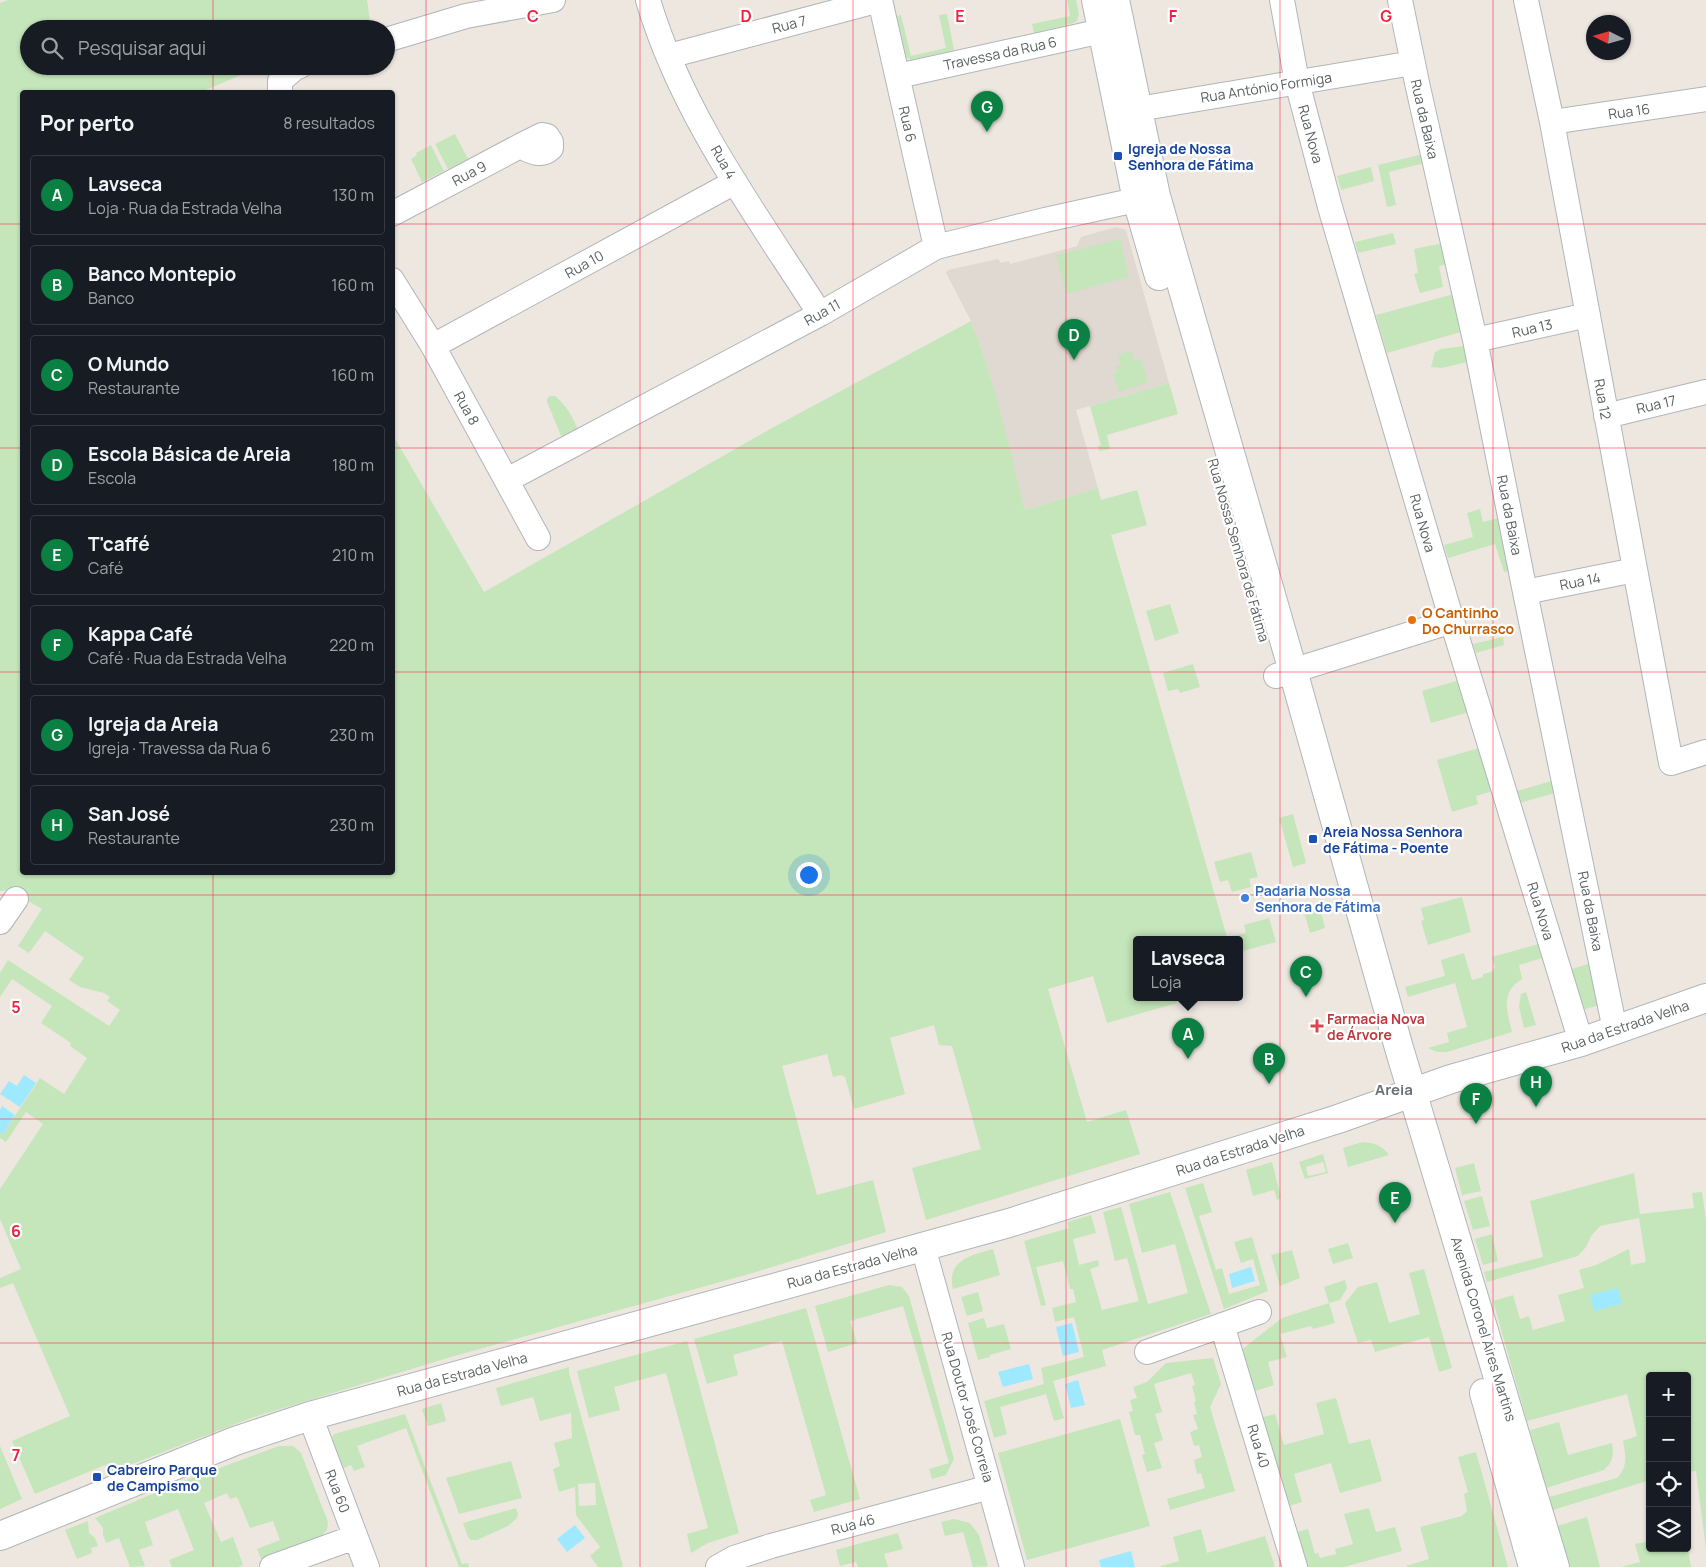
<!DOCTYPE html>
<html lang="pt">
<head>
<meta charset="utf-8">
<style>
	:root { --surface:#171b24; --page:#20242c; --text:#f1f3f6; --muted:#9ea1a6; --line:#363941; --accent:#0b8043 }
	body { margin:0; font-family:Manrope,sans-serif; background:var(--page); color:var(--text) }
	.controls { position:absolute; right:15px; bottom:15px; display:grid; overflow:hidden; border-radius:5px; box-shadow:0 1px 4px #0004 }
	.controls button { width:45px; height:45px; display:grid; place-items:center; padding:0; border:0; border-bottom:1px solid var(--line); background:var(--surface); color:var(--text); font:25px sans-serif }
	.compass { position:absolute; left:1586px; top:15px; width:45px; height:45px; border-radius:50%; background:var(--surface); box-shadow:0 1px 4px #0004; rotate:275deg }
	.you { position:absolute; left:808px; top:874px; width:18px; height:18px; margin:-12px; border:4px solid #fff; border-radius:50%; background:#1a73e8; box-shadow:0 0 0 8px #1a73e833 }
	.badge { display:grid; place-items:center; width:32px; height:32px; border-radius:50%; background:var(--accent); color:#fff; font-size:16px; font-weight:700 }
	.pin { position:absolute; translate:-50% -41px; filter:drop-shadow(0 1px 2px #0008) }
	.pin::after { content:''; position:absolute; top:26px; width:18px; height:15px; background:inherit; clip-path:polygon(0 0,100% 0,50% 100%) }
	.popup { position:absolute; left:1133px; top:936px; width:110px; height:65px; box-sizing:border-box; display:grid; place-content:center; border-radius:5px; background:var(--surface); filter:drop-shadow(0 1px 4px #0005); font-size:16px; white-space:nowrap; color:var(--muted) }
	.popup b { font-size:19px; color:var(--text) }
	.popup::after { content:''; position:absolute; left:50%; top:100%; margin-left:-10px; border:10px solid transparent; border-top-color:var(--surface) }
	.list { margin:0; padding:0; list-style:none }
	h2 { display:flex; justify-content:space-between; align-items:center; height:65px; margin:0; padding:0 20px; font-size:21px }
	h2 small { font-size:16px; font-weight:400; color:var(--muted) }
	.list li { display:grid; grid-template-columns:32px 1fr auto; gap:15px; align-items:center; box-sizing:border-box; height:80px; margin:0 10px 10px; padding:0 10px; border:1px solid var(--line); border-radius:5px }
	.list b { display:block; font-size:19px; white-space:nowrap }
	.list p { margin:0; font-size:16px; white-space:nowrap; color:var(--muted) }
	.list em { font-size:16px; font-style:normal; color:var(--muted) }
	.icon { flex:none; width:28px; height:28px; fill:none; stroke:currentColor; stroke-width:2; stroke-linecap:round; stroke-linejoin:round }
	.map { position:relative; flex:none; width:1706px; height:1567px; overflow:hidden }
	.search { position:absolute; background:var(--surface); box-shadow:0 1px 4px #0004; left:20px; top:20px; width:375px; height:55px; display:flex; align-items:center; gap:12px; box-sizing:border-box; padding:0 18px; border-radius:28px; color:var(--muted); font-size:19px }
	.panel { position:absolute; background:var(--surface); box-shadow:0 1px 4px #0004; left:20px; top:90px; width:375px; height:785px; border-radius:5px }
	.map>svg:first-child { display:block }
	.education { fill:#dfd9d1 }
	.green { fill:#c4e6ba; fill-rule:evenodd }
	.water { fill:#9ee9ff }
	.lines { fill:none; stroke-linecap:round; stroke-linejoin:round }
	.street-casing { stroke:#b1b5b9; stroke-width:26 }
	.secondary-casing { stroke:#b0b6b9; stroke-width:30 }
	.street { stroke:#fff; stroke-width:24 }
	.secondary { stroke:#fff; stroke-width:28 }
	.grid { fill:none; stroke:#f2213e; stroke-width:1; stroke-opacity:0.55 }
	.transit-dot { fill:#1a4fb4; stroke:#fff; stroke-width:2 }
	.food-dot { fill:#e8710a; stroke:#fff; stroke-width:2 }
	.shop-dot { fill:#3f7fe0; stroke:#fff; stroke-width:2 }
	.health-dot { fill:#e0444e; stroke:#fff; stroke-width:2 }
	.labels { text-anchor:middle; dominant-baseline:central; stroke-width:4.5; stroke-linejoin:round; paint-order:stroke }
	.street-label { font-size:14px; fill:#595f62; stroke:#fff }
	.transit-label { font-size:14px; font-weight:bold; fill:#164399; stroke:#fff; text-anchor:start }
	.food-label { font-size:14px; font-weight:bold; fill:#c56008; stroke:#fff; text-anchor:start }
	.shop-label { font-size:14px; font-weight:bold; fill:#366cbe; stroke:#fff; text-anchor:start }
	.health-label { font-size:14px; font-weight:bold; fill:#be3a42; stroke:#fff; text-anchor:start }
	.neighbourhood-label { font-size:15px; font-weight:bold; fill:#6a7174; stroke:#fff }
	.grid-label { font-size:16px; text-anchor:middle; font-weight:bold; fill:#f2213e; stroke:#fff; stroke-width:4.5; stroke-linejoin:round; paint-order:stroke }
</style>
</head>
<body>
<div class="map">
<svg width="1706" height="1567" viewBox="0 0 1706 1567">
	<rect width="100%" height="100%" fill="#ede7e0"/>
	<path class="education" d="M1116,227L1126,230L1169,383L1076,410L1098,488L1025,510L991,379L979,342L971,321L946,273L948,270L998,259L1001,263L1009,261L1010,264L1077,246L1081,237Z"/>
	<path class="green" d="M8,0H367L371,28L29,29V66H262L201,92H22V872H392L393,435L484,592L772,428L971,321C995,381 1009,447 1025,510L1098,488L1101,500L1137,490L1147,525L1111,535L1227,937L1246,933L1244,925L1269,918L1276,942L1239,952V940H1137V998H1176L1177,1003L1107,1023L1093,976L1048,989L1087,1122L1126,1110L1140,1154L926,1220L912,1168L981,1149L952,1046L939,1045L934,1025L890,1038L905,1094L854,1109L845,1077L841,1075L833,1077L827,1054L782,1066L817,1195L873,1180L886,1232L749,1274L451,1357L251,1418L109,1473L105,1465L35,1494L12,1441L70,1416L13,1283L0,1288V1278L21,1269L0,1219V1189L43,1124L26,1112L6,1142L0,1138V1132L3,1134L40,1078L64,1094L87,1058L70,1046L71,1043L41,1023L52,1006L12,979L0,997V973L8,960L109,1026L120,1010L107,1001L110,997L104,993L80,987L69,980L84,958L45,931L29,953L18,946L42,909L10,890L0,891V3Z
		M1067,0H1076L1079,14L1077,21L1071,24L1034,33L1032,24L1070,16Z
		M947,14L954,50L911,60L906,57L897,16L901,15L911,56L946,48L939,15Z
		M455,134L468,159L448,169L435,144Z
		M431,145L444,171L422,182L411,159L417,155L416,153Z
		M1423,154L1425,163L1389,172L1396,205L1387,207L1378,165Z
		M1371,167L1374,181L1341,190L1337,176Z
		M1393,233L1396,244L1358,253L1355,242Z
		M1120,239L1129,277L1066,294L1056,255Z
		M1444,243L1448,264L1439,266L1443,287L1420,293L1414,274L1418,273L1414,249Z
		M1454,294L1461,332L1387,353L1376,315Z
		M1464,346L1467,362L1442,368L1431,367L1435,352L1441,349Z
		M1131,351L1134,361L1141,359L1148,382L1119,392L1113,374L1118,373L1115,367L1121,365L1118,355Z
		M1169,383L1178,414L1107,435L1110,449L1099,451L1098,446L1101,445L1090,406Z
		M550,396H555C566,405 573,417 578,430L562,438L547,402V399Z
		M1480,509L1483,522L1499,518L1511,570L1504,572L1495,544L1448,558L1444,545L1473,537L1467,513Z
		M1170,604L1179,633L1155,641L1146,611Z
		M1503,637L1504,645L1476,653L1473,644Z
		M1193,664L1200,687L1180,693L1178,689L1168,691L1163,673Z
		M1463,679L1473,711L1431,723L1422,691Z
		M1483,747L1496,790L1476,796L1478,804L1452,812L1437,760Z
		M1555,780L1558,792L1520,803L1517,791Z
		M1293,814L1306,863L1293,867L1279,818Z
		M1251,852L1258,877L1249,879L1251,887L1232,892L1228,880L1220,882L1214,862Z
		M1462,897L1471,932L1428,945L1421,921L1424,920L1421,908Z
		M1319,904L1325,928L1310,933L1303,908Z
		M1542,943L1546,957L1519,965L1522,979C1500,992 1507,1011 1512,1032L1447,1052H1437L1428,1048L1449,1042L1447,1033L1467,1027L1455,983L1408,997L1405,987L1445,976L1441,960L1464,953L1472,980L1483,977V974L1492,972L1495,967L1492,957Z
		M1594,962L1603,1004L1582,1010L1569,970Z
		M1526,992L1536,1025L1524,1028L1519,1007L1521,994Z
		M1362,1142C1374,1143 1382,1145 1389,1155L1348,1167L1343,1148Z
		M1323,1154L1328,1173L1305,1179L1299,1162ZM1323,1162L1326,1172L1308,1176L1306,1167Z
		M1272,1162L1281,1198L1277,1200L1274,1190L1253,1196L1246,1170Z
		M1474,1163L1481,1191L1462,1195L1455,1168Z
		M1634,1173L1640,1214L1694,1208L1692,1193L1702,1192L1706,1219V1549L1696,1471L1687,1472V1376H1650V1480L1553,1510L1549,1497L1617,1478C1628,1466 1626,1457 1623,1441L1637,1436L1627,1394L1527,1421L1493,1301L1513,1295L1520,1319L1529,1316L1533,1330L1565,1321L1558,1295L1584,1288L1579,1270L1596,1265L1629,1249L1631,1265L1646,1262L1639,1218L1600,1226L1591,1236L1586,1247L1578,1256L1487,1282L1484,1272L1543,1257L1530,1201Z
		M1203,1183L1212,1212L1199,1216L1216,1270L1222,1268L1229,1294L1260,1285L1253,1259L1241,1263L1234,1242L1252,1237L1268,1291L1224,1309L1185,1188Z
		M1170,1192L1211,1314L1102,1350L1106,1366L1053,1381L1064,1418L1054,1421L1046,1394L1000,1407L1007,1434L994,1438L984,1401L1044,1384L1041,1368L1084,1357L1074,1317L1055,1322L1052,1308L1076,1302L1073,1289H1070L1063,1261L1036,1267L1046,1305L1041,1306L1024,1241L1069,1228L1067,1222L1091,1215L1096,1233L1073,1239L1079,1265L1098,1260L1099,1266L1090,1269L1102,1310L1139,1301L1127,1258L1115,1261L1103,1212L1121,1207L1148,1304L1188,1293L1175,1244L1142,1253L1129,1204Z
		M1482,1196L1490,1226L1473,1230L1464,1201Z
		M1492,1234L1498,1261L1483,1265L1475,1239Z
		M1348,1243L1353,1258L1333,1264L1328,1249Z
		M993,1249L1000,1275L953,1289C946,1260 972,1255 993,1249Z
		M1292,1250L1300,1278L1280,1286L1271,1255Z
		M1424,1269L1452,1368L1439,1372L1429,1337L1375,1352L1371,1340L1358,1343L1345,1303L1358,1287L1377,1282L1389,1323L1420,1314L1409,1273Z
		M1345,1280L1347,1288L1340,1300L1329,1303L1335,1323L1313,1329L1311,1326L1280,1334L1287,1357L1268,1362L1274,1385L1252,1392L1240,1351L1282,1318L1329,1303L1324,1287Z
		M889,1285L902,1287L909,1296L954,1459L946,1475L932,1479L929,1469L949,1463L903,1306L850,1321L857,1343L828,1352L815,1306Z
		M978,1292L983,1311L967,1316L961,1297Z
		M806,1308L860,1499L814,1512L810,1500L826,1495L782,1341L733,1355L738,1375L707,1384L694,1339Z
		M984,1318L987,1328L1004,1324L1011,1349L990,1355V1357L978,1360L968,1323Z
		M687,1341L739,1533L708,1543L691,1553L687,1534L708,1528L666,1373L614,1387L620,1410L589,1418L577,1371Z
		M1213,1358L1221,1384L1210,1407L1235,1491L1170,1510L1167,1499L1205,1488L1201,1473L1197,1474L1194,1460L1202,1457L1199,1445L1194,1446L1190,1432L1198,1429L1193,1415L1197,1414L1194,1402L1196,1401L1192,1386L1195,1385L1191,1373L1154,1384L1162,1412L1155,1414L1163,1440L1154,1443L1162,1468L1147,1472L1142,1455L1145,1454L1140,1435H1135L1129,1412L1133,1411L1130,1400L1137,1398L1133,1387L1147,1382L1166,1363Z
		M569,1367V1373L623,1566L621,1567H598L590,1556L600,1547L576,1515L575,1487L559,1492L553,1469L560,1466L554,1443L572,1438L571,1413L540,1421L533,1397L501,1406L496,1388ZM595,1483L596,1505L579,1506L578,1484Z
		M1336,1398L1349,1444L1370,1439L1382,1481L1340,1493L1331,1463L1294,1474L1302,1502L1286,1507L1260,1418L1275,1414L1284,1445L1324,1434L1316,1403Z
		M441,1403L446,1421L428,1426L422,1409Z
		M405,1414L462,1564L468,1563L469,1567H459L406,1428L357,1446L365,1467L354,1471L351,1465L338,1470L329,1443L334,1434Z
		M1120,1419L1150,1526L1027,1560L998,1453Z
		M1559,1422L1568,1455L1612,1443C1614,1455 1613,1462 1604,1470L1546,1488L1530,1430Z
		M0,1446L22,1499L0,1509Z
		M279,1446H293L301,1453L328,1522L327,1530L320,1537L261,1559L257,1549L280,1540L273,1521L250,1528L237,1497L230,1499L227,1493L204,1503L221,1542L233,1537L243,1565L238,1567H172L169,1560L194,1550L178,1509L145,1522L153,1545L139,1550L145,1566L130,1567L119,1538L106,1543L103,1535V1528L95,1518L176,1484Z
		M1476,1452L1508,1567H1407L1406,1566L1429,1559L1420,1527L1462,1516L1467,1511L1464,1494L1468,1492L1458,1457Z
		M511,1461L522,1498L459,1514L446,1478Z
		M516,1508L518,1514L517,1518L508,1526L477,1540H471L468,1537L463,1523Z
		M1369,1508L1376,1532L1395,1527L1402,1551L1344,1567H1304L1294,1533L1308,1529L1315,1554L1318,1553L1320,1558L1336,1554L1335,1549L1353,1544L1344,1514Z
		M1587,1517L1600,1567H1569L1557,1526Z
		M954,1519L970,1523L979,1535L988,1566L973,1567L963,1532L945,1536L941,1522Z
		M88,1521L89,1533L95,1538L98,1546L91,1548L92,1553L77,1559L65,1530Z
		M1201,1529L1207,1553L1265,1536L1275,1567H1161V1566L1179,1561L1173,1537Z
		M898,1533L903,1549L884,1554L888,1567H858L856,1562L840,1566L836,1550Z
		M1650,1541V1548H1687V1544L1691,1567H1621L1640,1562L1635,1544Z"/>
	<path class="water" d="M24,1075L36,1083L20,1107L0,1094L9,1081L17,1086Z
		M2,1106L15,1115L3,1134L0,1132V1110Z
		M1251,1267L1255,1281L1232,1288L1229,1274Z
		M1618,1288L1622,1304L1594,1311L1590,1295Z
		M1072,1323L1079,1352L1063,1356L1056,1327Z
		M1029,1364L1033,1379L1003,1387L998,1372Z
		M1078,1380L1085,1405L1071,1408L1065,1384Z
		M575,1525L585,1538L567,1552L557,1539Z
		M1131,1551L1135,1567H1101L1099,1560Z"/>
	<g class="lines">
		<defs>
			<path id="street" d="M648,0C682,115 756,214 820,314
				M880,0L936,247
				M1282,0L1297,82L1330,207L1452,621L1581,1042
				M1400,0L1417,83L1475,340L1525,592L1615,1030
				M1526,0L1552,122L1671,763L1706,752
				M386,40L466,16L553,0
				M669,56L880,0
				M898,76L1102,31
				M280,92V81L295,68L300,66
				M1120,112L1413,63
				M1552,122L1706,99
				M392,214L520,146L542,135L547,136L551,142V148C541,158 530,151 520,146
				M392,280L433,346L538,538
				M1475,340L1588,315
				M433,346L735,182
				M1606,416L1706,392
				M507,480L820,314L936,247L1045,220L1154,196
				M1525,592L1635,570
				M1276,676L1452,621
				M0,922L16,899
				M923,1247L1012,1567
				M1222,1325L1295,1567
				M1147,1352L1259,1312
				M310,1416L367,1567
				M272,1567L355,1537
				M718,1567L734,1558L771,1546L990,1487"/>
			<path id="secondary" d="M1096,0L1137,200L1159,276
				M1115,0L1156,196L1293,671L1399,1048L1555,1567
				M1484,1393L1533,1567
				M0,1536L235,1441L310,1416L1009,1223L1338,1119L1451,1079L1581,1042L1706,998"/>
		</defs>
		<use href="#street" class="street-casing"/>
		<use href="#secondary" class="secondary-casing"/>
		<use href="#street" class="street"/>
		<use href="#secondary" class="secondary"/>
	</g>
	<path class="grid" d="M213,0V29M426,0V1567M640,0V1567M853,0V1567M1066,0V1567M1280,0V1567M1493,0V1567M213,66V92M0,224H22M392,224H1706M0,448H22M392,448H1706M0,672H22M392,672H1706M213,872V1567M0,895H1706M0,1119H1706M0,1343H1706"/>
	<g class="transit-dot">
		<rect x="1113" y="151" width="10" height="10" rx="2.5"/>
		<rect x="1308" y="834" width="10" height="10" rx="2.5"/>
		<rect x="92" y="1472" width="10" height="10" rx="2.5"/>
	</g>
	<circle class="food-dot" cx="1412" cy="620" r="5"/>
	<circle class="shop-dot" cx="1245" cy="898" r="5"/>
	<path class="health-dot" d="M1314.5 1018.5h5v5h5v5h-5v5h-5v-5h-5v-5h5z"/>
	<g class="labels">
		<g class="street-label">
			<text transform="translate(789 24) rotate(-15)">Rua 7</text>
			<text transform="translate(1000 53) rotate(-12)">Travessa da Rua 6</text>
			<text transform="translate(1266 87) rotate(-9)">Rua António Formiga</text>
			<text transform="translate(1629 111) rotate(-8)">Rua 16</text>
			<text transform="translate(1425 119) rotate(77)">Rua da Baixa</text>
			<text transform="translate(908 124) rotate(77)">Rua 6</text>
			<text transform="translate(1311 134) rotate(75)">Rua Nova</text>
			<text transform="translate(724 162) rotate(60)">Rua 4</text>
			<text transform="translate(469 173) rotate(-28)">Rua 9</text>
			<text transform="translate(584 264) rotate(-29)">Rua 10</text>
			<text transform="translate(822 312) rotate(-29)">Rua 11</text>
			<text transform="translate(1532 328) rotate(-13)">Rua 13</text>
			<text transform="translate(1603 399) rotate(80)">Rua 12</text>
			<text transform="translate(1656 404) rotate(-13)">Rua 17</text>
			<text transform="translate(467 408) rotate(61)">Rua 8</text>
			<text transform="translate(1510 515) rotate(79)">Rua da Baixa</text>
			<text transform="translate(1423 523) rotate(74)">Rua Nova</text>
			<text transform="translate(1239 550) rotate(74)">Rua Nossa Senhora de Fátima</text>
			<text transform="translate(1580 581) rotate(-11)">Rua 14</text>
			<text transform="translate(1541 911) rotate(73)">Rua Nova</text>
			<text transform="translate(1591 911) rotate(79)">Rua da Baixa</text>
			<text transform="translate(1625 1026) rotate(-19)">Rua da Estrada Velha</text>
			<text transform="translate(1240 1150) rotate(-18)">Rua da Estrada Velha</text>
			<text transform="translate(852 1266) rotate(-15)">Rua da Estrada Velha</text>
			<text transform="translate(1484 1329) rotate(73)">Avenida Coronel Aires Martins</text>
			<text transform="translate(462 1374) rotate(-15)">Rua da Estrada Velha</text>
			<text transform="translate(968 1407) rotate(74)">Rua Doutor José Correia</text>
			<text transform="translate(1259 1446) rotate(73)">Rua 40</text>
			<text transform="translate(338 1491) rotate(69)">Rua 60</text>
			<text transform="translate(853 1524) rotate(-15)">Rua 46</text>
		</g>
		<g class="transit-label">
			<text x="1128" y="148">Igreja de Nossa<tspan x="1128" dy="16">Senhora de Fátima</tspan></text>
			<text x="1323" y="831">Areia Nossa Senhora<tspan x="1323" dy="16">de Fátima - Poente</tspan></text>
			<text x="107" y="1469">Cabreiro Parque<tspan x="107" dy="16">de Campismo</tspan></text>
		</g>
		<g class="food-label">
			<text x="1422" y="612">O Cantinho<tspan x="1422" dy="16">Do Churrasco</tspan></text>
		</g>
		<g class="shop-label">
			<text x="1255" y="890">Padaria Nossa<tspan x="1255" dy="16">Senhora de Fátima</tspan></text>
		</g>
		<g class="health-label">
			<text x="1327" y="1018">Farmacia Nova<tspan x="1327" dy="16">de Árvore</tspan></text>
		</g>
		<g class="neighbourhood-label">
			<text x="1394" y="1089">Areia</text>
		</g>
	</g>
	<g class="grid-label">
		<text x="533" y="22">C</text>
		<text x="746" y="22">D</text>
		<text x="960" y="22">E</text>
		<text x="1173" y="22">F</text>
		<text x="1386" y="22">G</text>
		<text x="16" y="1013">5</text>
		<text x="16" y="1237">6</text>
		<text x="16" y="1461">7</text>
	</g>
</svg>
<div class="controls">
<button>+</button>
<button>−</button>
<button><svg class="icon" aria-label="locate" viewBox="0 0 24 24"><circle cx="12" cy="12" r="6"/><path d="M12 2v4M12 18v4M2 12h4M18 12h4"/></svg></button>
<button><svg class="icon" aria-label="layers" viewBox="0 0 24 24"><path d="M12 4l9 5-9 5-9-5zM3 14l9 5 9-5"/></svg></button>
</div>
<svg class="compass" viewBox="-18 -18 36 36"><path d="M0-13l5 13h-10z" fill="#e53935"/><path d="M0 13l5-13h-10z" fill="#9ea1a6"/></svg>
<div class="you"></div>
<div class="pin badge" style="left:1188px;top:1059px">A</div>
<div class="popup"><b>Lavseca</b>Loja</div>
<div class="pin badge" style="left:1269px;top:1084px">B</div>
<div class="pin badge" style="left:1306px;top:997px">C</div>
<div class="pin badge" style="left:1074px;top:360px">D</div>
<div class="pin badge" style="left:1395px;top:1223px">E</div>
<div class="pin badge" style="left:1476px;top:1124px">F</div>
<div class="pin badge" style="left:987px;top:132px">G</div>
<div class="pin badge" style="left:1536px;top:1107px">H</div>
<div class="search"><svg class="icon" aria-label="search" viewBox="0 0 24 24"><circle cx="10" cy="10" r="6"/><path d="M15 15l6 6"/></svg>Pesquisar aqui</div>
<section class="panel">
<h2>Por perto<small>8 resultados</small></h2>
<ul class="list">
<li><span class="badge">A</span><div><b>Lavseca</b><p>Loja · Rua da Estrada Velha</p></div><em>130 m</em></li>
<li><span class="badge">B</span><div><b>Banco Montepio</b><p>Banco</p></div><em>160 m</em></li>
<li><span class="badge">C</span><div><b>O Mundo</b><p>Restaurante</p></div><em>160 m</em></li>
<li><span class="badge">D</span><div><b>Escola Básica de Areia</b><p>Escola</p></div><em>180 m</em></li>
<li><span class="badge">E</span><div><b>T'caffé</b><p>Café</p></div><em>210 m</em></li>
<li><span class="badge">F</span><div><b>Kappa Café</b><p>Café · Rua da Estrada Velha</p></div><em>220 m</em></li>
<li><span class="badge">G</span><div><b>Igreja da Areia</b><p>Igreja · Travessa da Rua 6</p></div><em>230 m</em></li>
<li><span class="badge">H</span><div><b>San José</b><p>Restaurante</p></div><em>230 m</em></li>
</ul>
</section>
</div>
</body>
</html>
